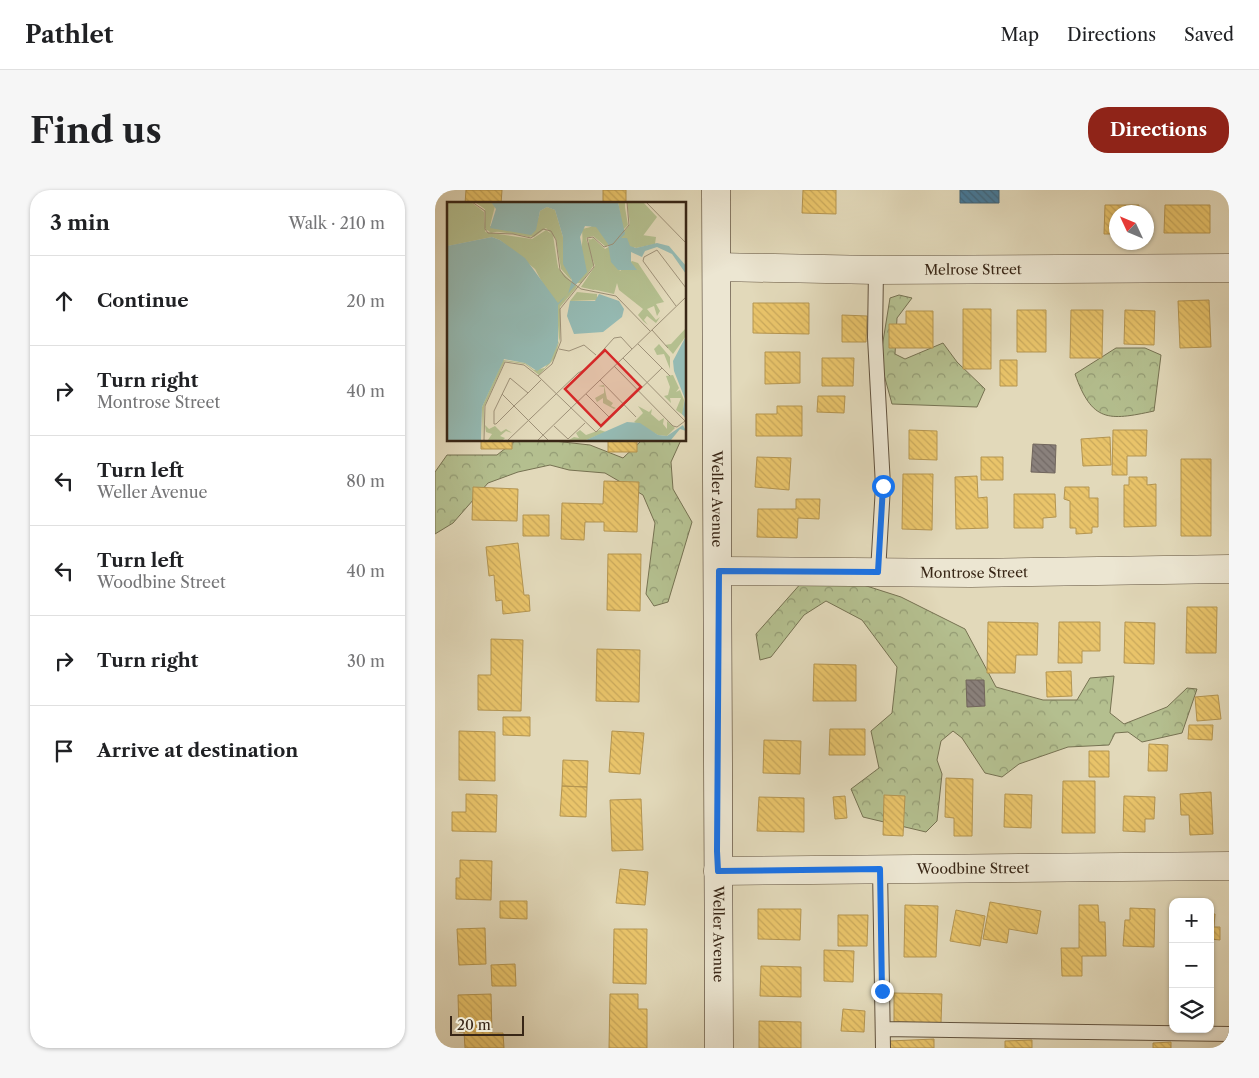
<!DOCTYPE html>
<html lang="en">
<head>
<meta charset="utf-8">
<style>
	:root { --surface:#fff; --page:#f6f6f6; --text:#202124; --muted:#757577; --line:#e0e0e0; --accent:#8f2418 }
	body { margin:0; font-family:"Libre Caslon Text",serif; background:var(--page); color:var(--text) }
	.controls { position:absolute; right:15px; bottom:15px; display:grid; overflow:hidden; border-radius:10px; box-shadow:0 1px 4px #0004 }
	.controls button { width:45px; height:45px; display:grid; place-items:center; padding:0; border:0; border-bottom:1px solid var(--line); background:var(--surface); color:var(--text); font:25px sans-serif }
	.compass { position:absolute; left:674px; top:15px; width:45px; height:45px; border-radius:50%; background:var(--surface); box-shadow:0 1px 4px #0004; rotate:314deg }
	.scale { position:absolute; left:15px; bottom:12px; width:74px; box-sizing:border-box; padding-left:5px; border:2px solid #382616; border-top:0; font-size:14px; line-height:18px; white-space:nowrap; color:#382616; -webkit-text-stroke:4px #ece6d2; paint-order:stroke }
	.stop { position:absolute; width:15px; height:15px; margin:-11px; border:4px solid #1a73e8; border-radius:50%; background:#fff }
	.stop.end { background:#1a73e8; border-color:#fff; box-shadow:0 1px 5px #0008 }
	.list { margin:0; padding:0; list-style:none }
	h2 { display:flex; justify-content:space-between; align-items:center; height:65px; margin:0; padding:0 20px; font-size:21px }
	h2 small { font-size:16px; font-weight:400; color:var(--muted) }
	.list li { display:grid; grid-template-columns:32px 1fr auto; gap:15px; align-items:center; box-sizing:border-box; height:90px; padding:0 20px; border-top:1px solid var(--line) }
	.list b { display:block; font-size:19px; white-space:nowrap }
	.list p { margin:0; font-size:16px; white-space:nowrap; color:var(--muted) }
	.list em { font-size:16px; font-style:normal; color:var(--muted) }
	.icon { flex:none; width:28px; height:28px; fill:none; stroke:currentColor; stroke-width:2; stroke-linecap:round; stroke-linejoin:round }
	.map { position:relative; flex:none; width:794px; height:858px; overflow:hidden; border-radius:20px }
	header { display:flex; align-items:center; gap:30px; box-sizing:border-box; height:70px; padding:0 25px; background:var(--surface); border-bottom:1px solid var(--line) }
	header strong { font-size:24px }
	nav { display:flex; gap:28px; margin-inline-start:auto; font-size:18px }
	.intro { display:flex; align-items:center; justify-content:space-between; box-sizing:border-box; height:120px; padding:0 30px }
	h1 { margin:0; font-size:35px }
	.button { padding:12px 22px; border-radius:20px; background:var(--accent); color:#fff; font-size:18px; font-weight:700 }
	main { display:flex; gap:30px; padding:0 30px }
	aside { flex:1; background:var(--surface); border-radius:20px; box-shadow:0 1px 4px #0004 }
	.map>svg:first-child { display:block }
	.forest { fill:url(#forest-crowns); stroke:#767252 }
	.homes { fill:url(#homes-back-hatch); stroke:#b49551 }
	.public { fill:url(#public-back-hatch); stroke:#416274 }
	.industry { fill:url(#industry-back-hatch); stroke:#71665d }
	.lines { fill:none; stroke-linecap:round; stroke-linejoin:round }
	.lane-casing { stroke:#62533f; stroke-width:16 }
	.street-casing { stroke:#62533f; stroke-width:29 }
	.secondary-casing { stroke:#382616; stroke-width:29 }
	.lane { stroke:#ece6d2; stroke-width:14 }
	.street { stroke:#ece6d2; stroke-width:28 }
	.secondary { stroke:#ece6d2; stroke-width:28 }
	.route { stroke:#1a73e8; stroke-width:6 }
	.labels { text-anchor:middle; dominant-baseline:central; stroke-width:5; stroke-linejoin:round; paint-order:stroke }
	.street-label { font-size:14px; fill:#382616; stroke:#ece6d2 }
	.inset-road { fill:none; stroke:#9e9178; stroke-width:1 }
	.view { fill:#d62828; fill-opacity:0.15; stroke:#d62828; stroke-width:2.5 }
	.inset-edge { fill:none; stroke:#382616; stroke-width:2.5 }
</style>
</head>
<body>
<header>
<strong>Pathlet</strong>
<nav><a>Map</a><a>Directions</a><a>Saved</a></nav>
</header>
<div class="intro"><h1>Find us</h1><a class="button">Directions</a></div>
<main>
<aside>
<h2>3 min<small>Walk · 210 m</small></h2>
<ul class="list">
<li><svg class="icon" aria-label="ahead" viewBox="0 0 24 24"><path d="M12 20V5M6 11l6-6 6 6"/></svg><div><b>Continue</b></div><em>20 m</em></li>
<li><svg class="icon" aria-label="right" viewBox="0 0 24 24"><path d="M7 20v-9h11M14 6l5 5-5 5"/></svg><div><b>Turn right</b><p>Montrose Street</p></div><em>40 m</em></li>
<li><svg class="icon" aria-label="left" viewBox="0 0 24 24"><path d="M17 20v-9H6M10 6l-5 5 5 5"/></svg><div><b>Turn left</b><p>Weller Avenue</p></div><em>80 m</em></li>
<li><svg class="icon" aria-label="left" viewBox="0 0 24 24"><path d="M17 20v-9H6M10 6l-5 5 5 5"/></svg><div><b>Turn left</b><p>Woodbine Street</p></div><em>40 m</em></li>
<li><svg class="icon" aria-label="right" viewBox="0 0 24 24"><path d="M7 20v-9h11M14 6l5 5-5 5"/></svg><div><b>Turn right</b></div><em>30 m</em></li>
<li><svg class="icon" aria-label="arrive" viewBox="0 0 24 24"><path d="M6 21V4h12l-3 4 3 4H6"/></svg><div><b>Arrive at destination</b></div></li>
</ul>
</aside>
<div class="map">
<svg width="794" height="858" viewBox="0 0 794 858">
	<defs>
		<pattern id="forest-crowns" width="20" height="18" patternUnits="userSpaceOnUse" patternTransform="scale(1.25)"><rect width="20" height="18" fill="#b4bf8f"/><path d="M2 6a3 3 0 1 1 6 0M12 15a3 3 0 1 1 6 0" fill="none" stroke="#939b74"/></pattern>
		<pattern id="homes-back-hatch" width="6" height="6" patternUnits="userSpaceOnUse" patternTransform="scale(1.25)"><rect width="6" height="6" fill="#e9c46a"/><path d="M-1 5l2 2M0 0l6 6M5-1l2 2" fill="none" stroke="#c9a85b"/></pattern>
		<pattern id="public-back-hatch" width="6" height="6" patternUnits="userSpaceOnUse" patternTransform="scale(1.25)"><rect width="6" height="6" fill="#457b9d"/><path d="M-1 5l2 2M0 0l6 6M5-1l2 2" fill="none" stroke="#3b657f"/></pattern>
		<pattern id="industry-back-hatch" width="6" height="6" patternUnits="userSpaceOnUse" patternTransform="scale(1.25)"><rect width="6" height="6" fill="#8a817c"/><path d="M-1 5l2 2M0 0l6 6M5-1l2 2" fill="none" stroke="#726965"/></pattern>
	</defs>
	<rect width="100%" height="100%" fill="#e2d9ba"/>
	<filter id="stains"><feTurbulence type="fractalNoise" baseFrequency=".004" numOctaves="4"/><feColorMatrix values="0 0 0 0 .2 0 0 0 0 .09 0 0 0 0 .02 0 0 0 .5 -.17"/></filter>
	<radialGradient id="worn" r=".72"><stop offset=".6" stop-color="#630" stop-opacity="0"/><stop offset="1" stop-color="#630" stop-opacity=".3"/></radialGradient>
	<path class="forest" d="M464,105L477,108L462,128L460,164L470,169L508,153L522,172L550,199L542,217L457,214L445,170L455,108Z
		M681,158H710L726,165L719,221C673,231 657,232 640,184Z
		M81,250H110L155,255L188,268L207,250H246L236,272L238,299L257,332L233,412L219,416L211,404L220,333L208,305L170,283L134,280L115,275L83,282L53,293L18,333L0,344V282L12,265H62Z
		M368,391H416L466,407L530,439L561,497L608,510H642L655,488L679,486L675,523L689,534L732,517L752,498L762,499L747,543L707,552L693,542L680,543L674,555L633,557L584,574L567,587L550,583L527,548L518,541L506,551L502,570L507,584L502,631L491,642L428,627L416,599L444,578L436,541L457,523L462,477L427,430L391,411L369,425L336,467L325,470L321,444Z"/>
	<path class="homes" d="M31,0H67L66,14H30Z
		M168,0H191V14H168Z
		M368,0H401V24L367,23Z
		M670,15H704V22H682V44H669Z
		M730,15H775V43H729Z
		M774,110L776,157L745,158L743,111Z
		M318,113H374V144L318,143Z
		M528,119H556V179H528Z
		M582,120H611V162H582Z
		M636,120H668L667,168H635Z
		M690,120L720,121L719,155L689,154Z
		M471,121H498V158H454V134H471Z
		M407,125L432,126L431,152H407Z
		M330,162H365V193L330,194Z
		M387,168H419L418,196H387Z
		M565,170H582V196H565Z
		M383,206H410L409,223L382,222Z
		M342,216H367V246H321V224H342Z
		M474,240L502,241V270L474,269Z
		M678,240H712L711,266H692V285H677Z
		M675,247L676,275L648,276L646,249Z
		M46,250H77V259H46Z
		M173,250H202V262H173Z
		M322,267L356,268L354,300L320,297Z
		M546,267H568V290H546Z
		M746,269H776V346H746Z
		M468,284H498L497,340L467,339Z
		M542,286L543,308L552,307L553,338L521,339L520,287Z
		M694,287H712V295L721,294V336L689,337V295H694Z
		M169,291L204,292L202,342L169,341V332H150L149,350L126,349L127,313L168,314Z
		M38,297L83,299L82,331L37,330Z
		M630,297H654V308H663V337H657V343L641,344V338H635V311L629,309Z
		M579,304H620L621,327L608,328V338H579Z
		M361,309H385L384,329L363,328L362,348L322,347L323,319H361Z
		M88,325H114V346H88Z
		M83,353L89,405H94L95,421L68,424L67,410L61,411L59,385L54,386L51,357Z
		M173,364H206L205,421L172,420Z
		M752,417H782L781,463H751Z
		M553,432L603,433L602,465H581L580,483H552Z
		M624,432H665V461H647V473H623Z
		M690,432L720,433L719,474L689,473Z
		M56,449L88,450L86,521L43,520V485H56Z
		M162,459L205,460L204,512L161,511Z
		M379,474L421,475V511H378Z
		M636,481L637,506L612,507L611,482Z
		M783,505L786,529L762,531L760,507Z
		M68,527H95V546L68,545Z
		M754,535H778L777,550L753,549Z
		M395,539H430V565H394Z
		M24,541L60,542V591L24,590Z
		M177,541L209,543L205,584L174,582Z
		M329,550L366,551L365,584L328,583Z
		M714,554L733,555L732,581H713Z
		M654,561H674V587H654Z
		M128,570L153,571L152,597L127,596Z
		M511,588L538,589L537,646H519V628L510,627Z
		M628,591H660V643H627Z
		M127,596L152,597L151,627L125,626Z
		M776,602L778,644L755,645L754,625H746L745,604Z
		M31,604L62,605L61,642L17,641V622H31Z
		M570,604L597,605L596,638L569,637Z
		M449,605L470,606L468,646L448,645Z
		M410,606L412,628L400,629L398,607Z
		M689,606L720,607L719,629H710V642L688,641Z
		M324,607L369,608V642L322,641Z
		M206,609L208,660L177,661L175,610Z
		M25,670L57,671L56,710L21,709V688H25Z
		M185,679L213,682L210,715L181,713Z
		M65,711H92V729L65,728Z
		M555,712L606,721L602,744L574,739L572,753L548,749Z
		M470,715L503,716L501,767H469Z
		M644,715H663L664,732H670L671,766H647V786H627L626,758H644Z
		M695,718L720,719L719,757L688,756L690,730H695Z
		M323,719H366L365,750L323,749Z
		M521,720L550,726L545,756L515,751Z
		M775,724H780L779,737H785V750L775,749Z
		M403,725H433L432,756H403Z
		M50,738L51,774L24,775L22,739Z
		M179,739H212L211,794L178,793Z
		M389,760L419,761L418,792L389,791Z
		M80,774L81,796H57L56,775Z
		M326,776L366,777V807L325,806Z
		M459,803L507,804L506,833L459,832Z
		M56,804L57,843H68L69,858H30L29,842H24L23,805Z
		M175,804H203V819H212V858H174Z
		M408,819L430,821L429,842L406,841Z
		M324,831L366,832V858H324Z
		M499,849V858H455V851Z
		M597,850V858H570V851Z
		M736,852V858H718V853Z"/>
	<path class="public" d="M525,0H564V13H525Z"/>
	<path class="industry" d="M598,254L621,255L620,283L596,282Z
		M531,490H549L550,516L532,517Z"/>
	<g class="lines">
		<defs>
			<path id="lane" d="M441,80L440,147L448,296L443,382
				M445,679L448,858
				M448,839L794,844"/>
			<g id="street">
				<path id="s1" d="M282,77L441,80L794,78"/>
				<path id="s2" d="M284,381L536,383L794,379"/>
				<path id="s3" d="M283,681L794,676"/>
			</g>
			<g id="secondary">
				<path id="s4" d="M281,0L284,858"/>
			</g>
		</defs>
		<use href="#lane" class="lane-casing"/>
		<use href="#street" class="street-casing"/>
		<use href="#secondary" class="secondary-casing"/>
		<use href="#lane" class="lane"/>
		<use href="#street" class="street"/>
		<use href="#secondary" class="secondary"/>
	</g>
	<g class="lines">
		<path class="route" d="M447,801L445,679L283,681L282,661L284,381L443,382L448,296"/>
	</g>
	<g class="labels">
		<g class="street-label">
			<text stroke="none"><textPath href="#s1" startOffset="256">Melrose Street</textPath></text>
			<text stroke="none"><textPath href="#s4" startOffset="309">Weller Avenue</textPath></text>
			<text stroke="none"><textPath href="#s2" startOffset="255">Montrose Street</textPath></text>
			<text stroke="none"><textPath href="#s3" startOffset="255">Woodbine Street</textPath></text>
			<text stroke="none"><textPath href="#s4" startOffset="744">Weller Avenue</textPath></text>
		</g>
	</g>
	<g transform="translate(12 12)">
		<rect width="239" height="239" fill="#e2d9ba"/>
		<path d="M0,0H24L37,10L38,30L85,37L99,28L106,33L111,66L130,85L113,105V136L108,156L92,173L78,162L58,159L37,205L36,238L35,205L56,158L78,161L87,168L98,166L112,139L110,108L88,67L53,38L45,35L0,44ZM28,0H44L43,26L85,32L90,17L103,5L125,79L114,67L109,37L99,26L87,35L39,28L38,7ZM177,0L181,23L159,45L146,34L139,36L147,63L134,81H129L136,48L135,27L174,18ZM180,0H196L210,15L184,50L147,88L134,85L148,64L140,42L146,36L158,47L167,42L183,22Z" fill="#b4bf8f"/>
		<path d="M0,0H18L19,12L15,16L0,12ZM28,0H44L48,4L43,24L84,33L89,28L93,9L100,5L108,8L116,35V62L122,76L115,67L112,37L105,26L104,17L96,15L90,31L82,35L57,28L44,31L38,26V7ZM171,0H178V26L175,22ZM31,5L36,11L39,35L36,33L32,36L30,27L27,26L30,20L24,22L23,15L29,14ZM146,23L159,44L149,33H143L146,27L142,28L137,38L145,65L136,78L128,80L137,31ZM22,24V31L30,35L28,38L0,44V37L16,35L17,27ZM178,32L187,38L195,33L209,35L208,42L189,46L174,36ZM141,37L148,38L160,55L162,46L173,69L185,59L191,61L217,100L209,102L213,109L210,114L207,104L200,107L209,118L213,115L209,121L200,114L197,118L201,123L196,119L191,113L196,107L172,88L170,81L167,92L136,85L150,62ZM107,53L113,71L123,82L121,92L111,101L92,72L93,66ZM130,90L150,92V98L123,99ZM239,126V134L226,152L218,143L224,142ZM212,142L223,155V167L217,152L210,153L207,147ZM226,173L232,186L229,190L233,188L237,198L236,213L229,208L234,196H223L224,201L217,194L221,193L223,185L219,174ZM157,183L160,197L166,201L164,204L169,206L167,207L156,201V196L150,200L148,196L157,191V185L151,184ZM191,204L202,210L205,207L204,212L212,219L217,216L216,222L220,227V219L228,226L220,234L211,233L187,220L196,211ZM38,223L42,227L48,224L54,230L59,227L65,231L59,229L53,234L58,236L56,238H41L45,232L39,230ZM133,228L139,233L153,228L159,230L139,238H122L127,235L132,236L129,231Z" fill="#b4bf8f"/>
		<path d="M0,13L18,20L11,36L0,34Z" fill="#b4bf8f"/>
		<path d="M44,0H171L178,32L174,36H180L183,44L189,46L210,41L222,44L239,64V72L225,52L210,45L198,49L195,55L184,50V60L190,68H171L164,60L161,42L149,25L138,24L133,35L140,70L111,103V141L103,161L90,169L78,161L57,157L35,205L34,238H0V44L45,35L53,38L78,56L111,101L121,92L125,78L116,62V35L108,8L100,5L93,9L89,28L84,33L43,26L49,7ZM152,92L172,99L177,107L175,115L156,130L127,132L120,114L123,99H148ZM239,134V217L235,212L238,197L227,169L226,159ZM180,220L193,221L211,233L220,234L236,223L239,229L233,227L224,238H139Z" fill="#95bab3"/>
		<path class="inset-road" d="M25,0L38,9V27L41,31L66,32L84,36L96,27L104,29L109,38L113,68L118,75L134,87L169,94L203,129M199,0L239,41M229,104L196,59L197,55L210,48L239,86M205,128L221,146M191,142L223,174M112,147L122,149L137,143L149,153M176,156L239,220M167,164L226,224L230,225L238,219M91,174L149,230L215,166M153,178L189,215M81,191L63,176L47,209V222H49L69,202L81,191L94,178M55,192L101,238M139,192L163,216M107,224L121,237L138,221M37,238L38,204L58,160L77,163L91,174L105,162L114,139L113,107L147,65L140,36L146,35L157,45L166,42L182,23L180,0M61,238L131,171L139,167L167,136L174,135L185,147M91,238L239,95"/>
		<path class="view" d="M158,148L194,185L154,224L118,187Z"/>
		<rect width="239" height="239" class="inset-edge"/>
	</g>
	<rect width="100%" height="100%" filter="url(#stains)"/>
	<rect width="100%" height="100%" fill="url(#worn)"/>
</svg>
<div class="controls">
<button>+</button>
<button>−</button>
<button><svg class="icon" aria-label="layers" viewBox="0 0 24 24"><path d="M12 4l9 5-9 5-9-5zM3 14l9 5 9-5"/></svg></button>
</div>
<svg class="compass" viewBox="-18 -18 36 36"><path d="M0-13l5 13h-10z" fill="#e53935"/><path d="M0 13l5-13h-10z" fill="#757577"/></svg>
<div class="scale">20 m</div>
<div class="stop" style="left:448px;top:296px"></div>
<div class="stop end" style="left:447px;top:801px"></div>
</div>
</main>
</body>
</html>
